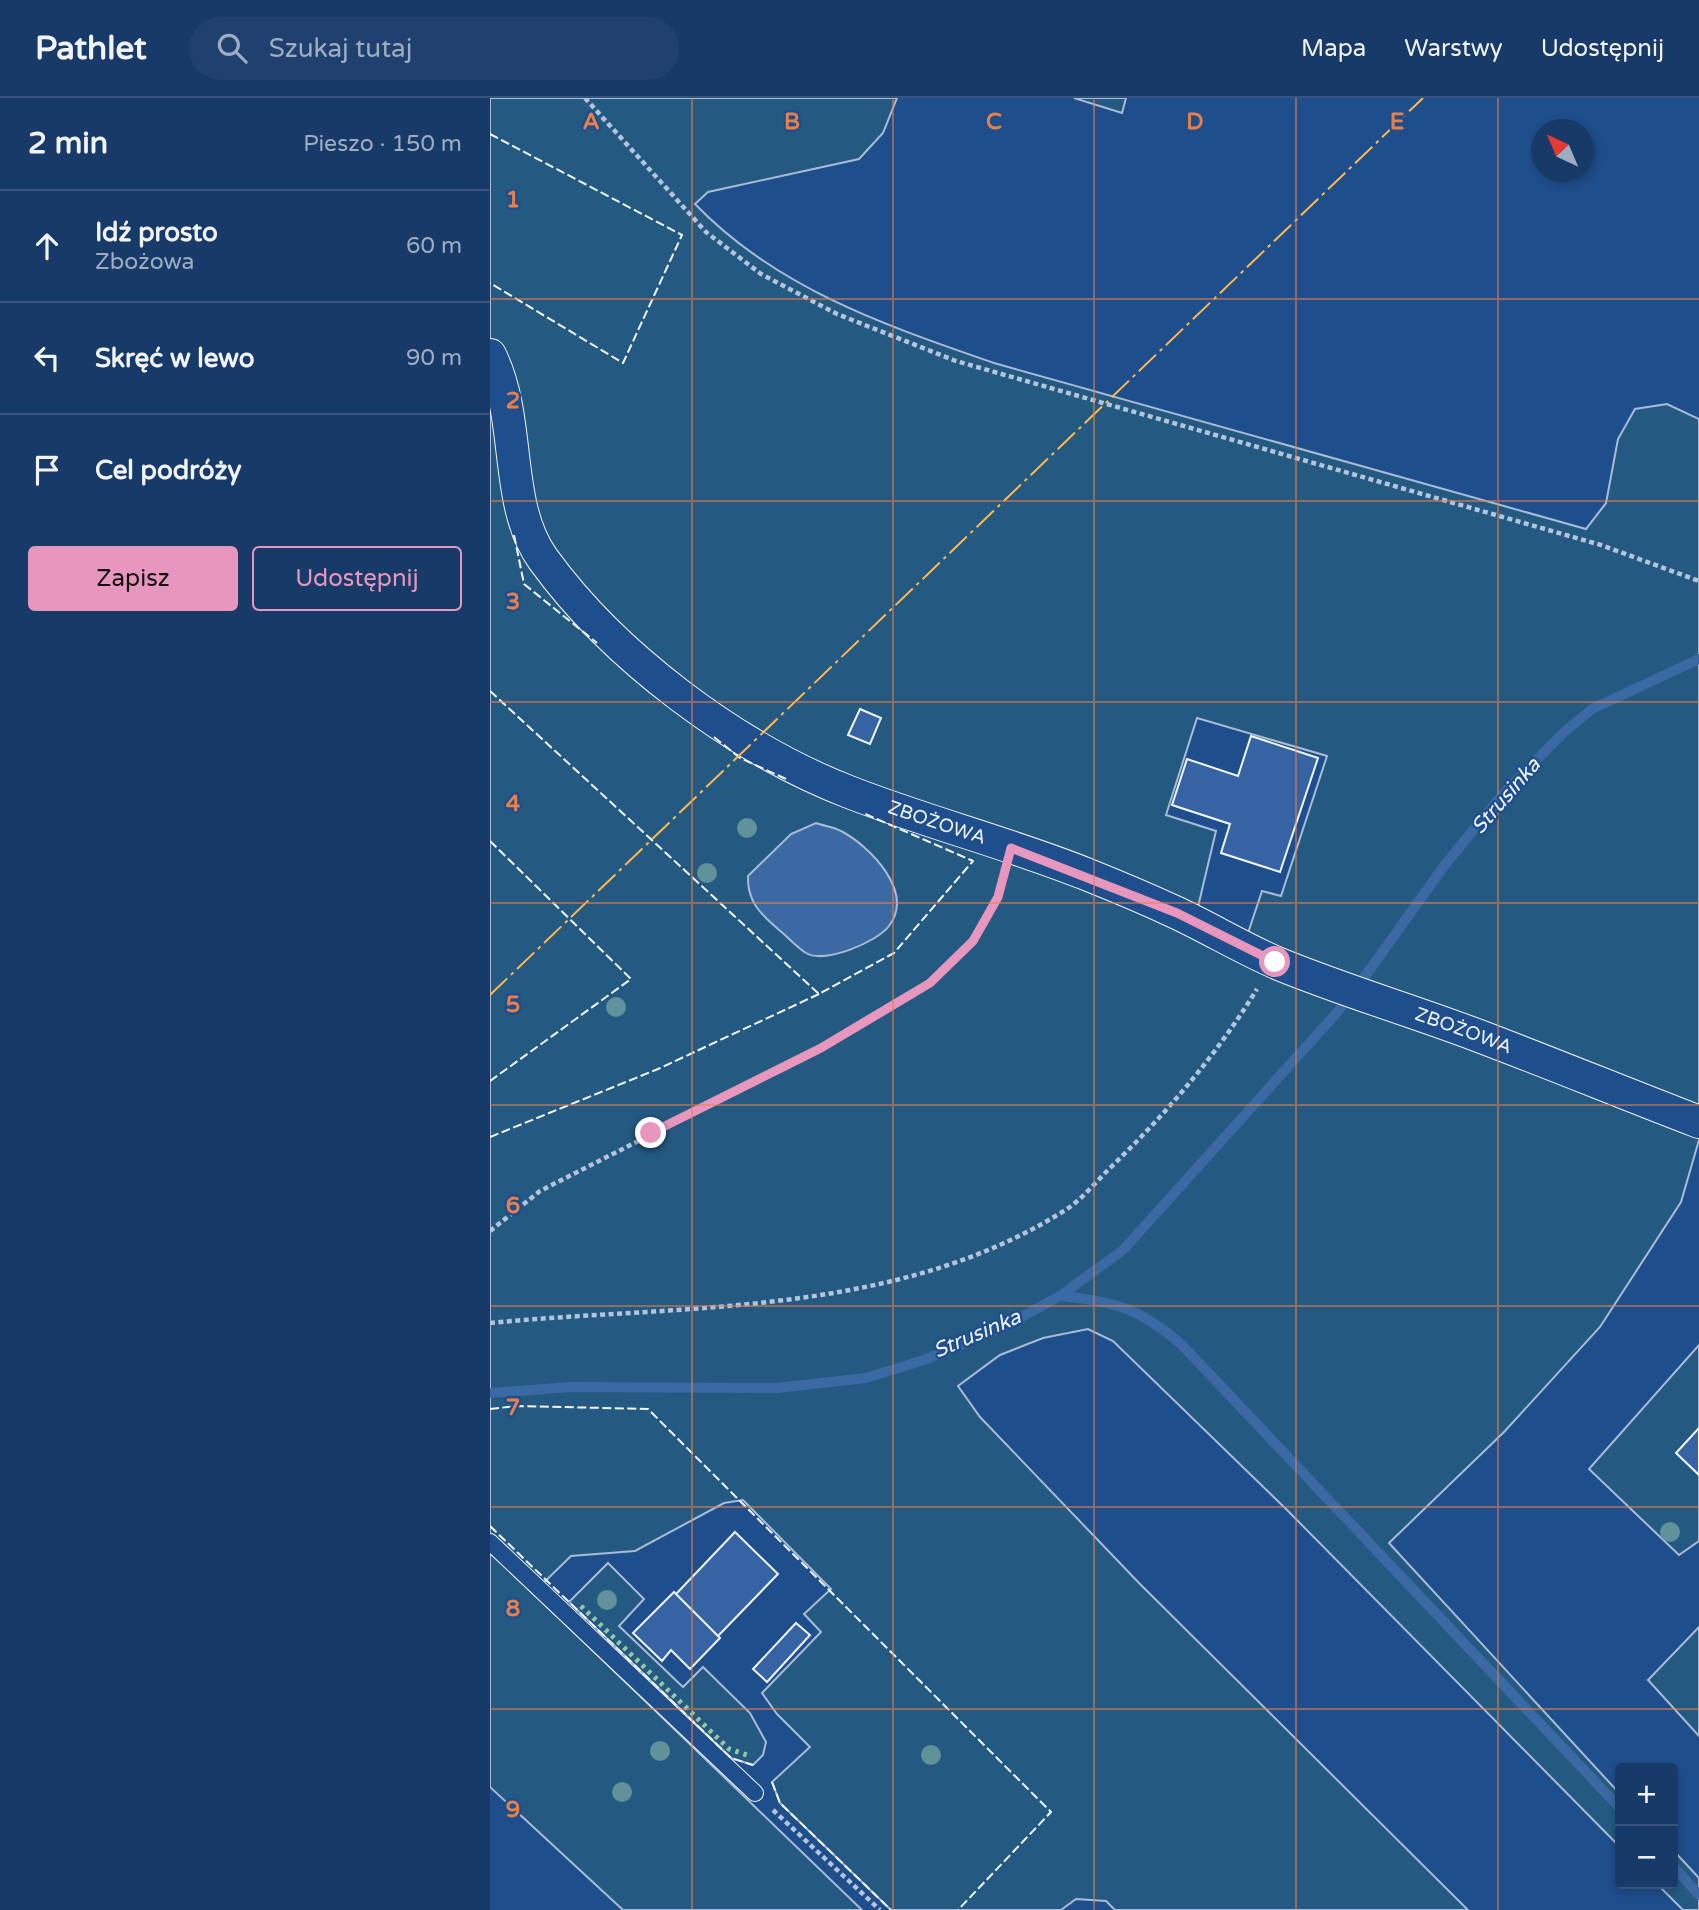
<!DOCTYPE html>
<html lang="pl">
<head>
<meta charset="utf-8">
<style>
	:root { --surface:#173a69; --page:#20416f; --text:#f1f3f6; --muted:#9eadc0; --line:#36547d; --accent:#e797bd }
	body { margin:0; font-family:"Varela Round",sans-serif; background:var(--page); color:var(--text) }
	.controls { position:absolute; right:21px; bottom:21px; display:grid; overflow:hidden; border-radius:7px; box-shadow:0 4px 10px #0003 }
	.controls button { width:63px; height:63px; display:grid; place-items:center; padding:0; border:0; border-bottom:2px solid var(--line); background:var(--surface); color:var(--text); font:35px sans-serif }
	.compass { position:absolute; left:1041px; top:21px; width:63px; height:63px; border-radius:50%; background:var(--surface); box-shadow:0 4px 10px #0003; rotate:316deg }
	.stop { position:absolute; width:21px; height:21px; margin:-16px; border:5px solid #e797bd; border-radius:50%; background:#fff }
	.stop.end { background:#e797bd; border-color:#fff; box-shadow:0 2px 7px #0008 }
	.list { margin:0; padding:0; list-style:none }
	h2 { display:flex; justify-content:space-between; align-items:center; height:91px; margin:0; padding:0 28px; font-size:30px }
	h2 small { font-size:23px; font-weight:400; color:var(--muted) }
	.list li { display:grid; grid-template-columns:46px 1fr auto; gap:21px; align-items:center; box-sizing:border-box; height:112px; padding:0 28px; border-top:2px solid var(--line) }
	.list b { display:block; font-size:26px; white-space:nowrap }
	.list p { margin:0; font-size:23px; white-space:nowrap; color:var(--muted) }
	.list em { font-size:23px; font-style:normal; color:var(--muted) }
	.actions { display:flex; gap:14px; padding:21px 28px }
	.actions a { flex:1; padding:16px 0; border:2px solid var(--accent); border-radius:7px; text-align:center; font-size:24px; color:var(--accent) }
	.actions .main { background:var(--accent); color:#111 }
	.icon { flex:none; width:38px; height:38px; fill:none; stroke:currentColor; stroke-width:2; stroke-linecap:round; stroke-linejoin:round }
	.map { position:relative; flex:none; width:1209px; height:1812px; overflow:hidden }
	header { display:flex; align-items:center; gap:42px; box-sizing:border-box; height:98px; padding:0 35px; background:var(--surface); border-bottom:2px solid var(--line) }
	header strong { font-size:33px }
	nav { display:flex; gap:38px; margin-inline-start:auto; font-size:24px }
	.search { width:490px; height:63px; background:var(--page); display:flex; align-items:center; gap:18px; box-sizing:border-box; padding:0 24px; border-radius:38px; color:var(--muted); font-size:26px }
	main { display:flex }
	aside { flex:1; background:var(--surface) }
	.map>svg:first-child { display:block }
	.green { fill:#245a82; stroke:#a8bbd7; stroke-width:2; fill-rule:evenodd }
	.water { fill:#3b69a3; stroke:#a8bbd7; stroke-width:2 }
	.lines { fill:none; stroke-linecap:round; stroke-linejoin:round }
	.stream { stroke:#3b69a3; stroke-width:10 }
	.building { fill:#3563a3; stroke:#f2f6ff; stroke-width:2 }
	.lane-casing { stroke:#f2f6ff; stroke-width:18 }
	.street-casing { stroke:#f2f6ff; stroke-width:34 }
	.path { stroke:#b3c4dc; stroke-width:4.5; stroke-dasharray:5 3.5; stroke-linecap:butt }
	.lane { stroke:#1f4e8c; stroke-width:16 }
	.street { stroke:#1f4e8c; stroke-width:32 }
	.hedge { stroke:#97c8a6; stroke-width:5; stroke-dasharray:3.5 5; stroke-linecap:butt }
	.fence { stroke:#f2f6ff; stroke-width:2; stroke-dasharray:9 3.5; stroke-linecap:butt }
	.power { stroke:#ffb74d; stroke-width:2; stroke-dasharray:24 5 3.5 5; stroke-linecap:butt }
	.tree { fill:#61919a }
	.route { stroke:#e797bd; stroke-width:9 }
	.grid { fill:none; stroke:#ea8049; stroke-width:2; stroke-opacity:0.55 }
	.labels { text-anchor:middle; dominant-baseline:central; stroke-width:5; stroke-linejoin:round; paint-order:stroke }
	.street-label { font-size:19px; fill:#f2f6ff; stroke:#1f4e8c }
	.water-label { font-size:21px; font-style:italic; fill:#f2f6ff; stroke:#1f4e8c }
	.grid-label { font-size:23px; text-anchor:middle; font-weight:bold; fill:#ea8049; stroke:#1f4e8c; stroke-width:5; stroke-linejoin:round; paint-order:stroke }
</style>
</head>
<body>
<header>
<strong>Pathlet</strong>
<div class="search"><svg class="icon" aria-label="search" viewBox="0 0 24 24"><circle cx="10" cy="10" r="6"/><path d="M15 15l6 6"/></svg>Szukaj tutaj</div>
<nav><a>Mapa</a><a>Warstwy</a><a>Udostępnij</a></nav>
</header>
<main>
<aside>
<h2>2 min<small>Pieszo · 150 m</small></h2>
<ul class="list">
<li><svg class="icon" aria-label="ahead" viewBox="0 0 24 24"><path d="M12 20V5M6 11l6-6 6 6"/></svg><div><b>Idź prosto</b><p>Zbożowa</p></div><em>60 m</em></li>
<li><svg class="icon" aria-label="left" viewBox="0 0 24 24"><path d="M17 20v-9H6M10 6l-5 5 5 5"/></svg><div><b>Skręć w lewo</b></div><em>90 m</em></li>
<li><svg class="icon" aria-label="arrive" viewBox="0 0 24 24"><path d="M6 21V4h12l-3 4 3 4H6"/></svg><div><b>Cel podróży</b></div></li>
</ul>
<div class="actions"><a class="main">Zapisz</a><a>Udostępnij</a></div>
</aside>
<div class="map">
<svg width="1209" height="1812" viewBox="0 0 1209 1812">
	<rect width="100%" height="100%" fill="#1f4e8c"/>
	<path class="green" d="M0,0H407L393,35L369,61L218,94L205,106C287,191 395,227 504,265L1096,431L1116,405L1128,341L1145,311L1177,306L1209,321V1042L1191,1104L1110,1229L1014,1334L899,1445L1130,1696V1749L797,1412L623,1243L598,1231L553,1240L510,1257L468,1288L490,1319L649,1485L978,1812H625L616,1803L586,1801L571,1812H401L290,1705L282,1684L320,1649L287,1616L272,1595L331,1534L314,1516L341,1491L253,1402L234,1405L145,1453L81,1458L43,1495L372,1812H133L0,1689ZM707,620L837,658L791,798L772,793L751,856L707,813L726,733L676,717Z
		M584,0H636L632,15Z
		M1209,1247V1443L1189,1457L1099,1371Z
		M118,1465L154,1501L129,1528L193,1589L213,1569L260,1615L276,1644L273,1657L263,1667L241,1660L79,1504Z
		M1209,1529V1638L1158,1582Z
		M1183,1752L1209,1780V1812H1193L1167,1786H1183Z"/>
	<path class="water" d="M326,725C334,728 344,729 351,733C380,748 425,794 399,828C387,844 335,866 316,855C306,849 297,838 288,831C269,815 257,802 258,778L301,736Z"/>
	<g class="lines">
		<path class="stream" d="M868,888L954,768L1012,697L1072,636L1102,611L1209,561
			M570,1198C624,1203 650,1210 692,1247L1130,1710
			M0,1295L80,1289L287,1290L376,1280L434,1262L513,1229L570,1198L633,1152L851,910
			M1183,1768L1209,1797"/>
	</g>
	<path class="building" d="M370,611L391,620L380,646L358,637Z
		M761,638L828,660L790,774L731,755L740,726L682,707L697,661L748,678Z
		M1209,1330V1377L1186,1355Z
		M245,1434L288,1476L228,1538L186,1496Z
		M184,1494L230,1540L200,1571L181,1552L172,1563L143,1535Z
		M306,1525L320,1537L277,1584L263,1571Z"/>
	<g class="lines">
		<defs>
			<path id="lane" d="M0,1444L265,1695"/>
			<g id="street">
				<path id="s1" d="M0,257C32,321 13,405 53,461C124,559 246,650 359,694C436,724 518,745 596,776C626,788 657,801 687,815C721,831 754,851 789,866C855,893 923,913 989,938C1063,966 1136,996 1209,1024"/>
			</g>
		</defs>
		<use href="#lane" class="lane-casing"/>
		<use href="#street" class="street-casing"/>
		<path class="path" d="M95,0L216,134L271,176L347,216L466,263L1111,447L1209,483
			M0,1133L50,1093L331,950L440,885L483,843L508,799L513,781
			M0,1225C194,1206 406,1220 577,1111C592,1101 606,1084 619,1071C675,1017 726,958 767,891
			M283,1712L390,1812"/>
		<use href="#lane" class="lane"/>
		<use href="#street" class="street"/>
		<path class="hedge" d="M91,1508L239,1651L257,1657"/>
		<path class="fence" d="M0,36L192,137L133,265L0,185
			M24,437L34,486L107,545
			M0,593L329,896L404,855L483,763L373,715
			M224,639L250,660L296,681
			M0,743L141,881L0,983
			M0,1039L168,971L329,896
			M0,1311L27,1308L158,1311L561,1714L468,1812
			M0,1428L241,1660L263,1667
			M282,1684L290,1705L401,1812"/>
		<path class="power" d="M0,897L933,0"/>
	</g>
	<g class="tree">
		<circle cx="257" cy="730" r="10"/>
		<circle cx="217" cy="775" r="10"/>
		<circle cx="126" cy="909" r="10"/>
		<circle cx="1180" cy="1434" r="10"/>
		<circle cx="117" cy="1502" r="10"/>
		<circle cx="170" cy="1653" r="10"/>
		<circle cx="441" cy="1657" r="10"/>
		<circle cx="132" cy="1694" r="10"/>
	</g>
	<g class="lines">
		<path class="route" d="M161,1035L331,950L440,885L483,843L508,799L521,750L687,815L785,864"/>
	</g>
	<path class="grid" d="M202,0V1812M403,0V1812M604,0V1812M806,0V1812M1008,0V1812M0,201H1209M0,403H1209M0,604H1209M0,805H1209M0,1007H1209M0,1208H1209M0,1409H1209M0,1611H1209"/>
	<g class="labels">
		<g class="street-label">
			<text stroke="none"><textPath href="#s1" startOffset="695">ZBOŻOWA</textPath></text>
			<text stroke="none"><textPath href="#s1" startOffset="1262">ZBOŻOWA</textPath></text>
		</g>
		<g class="water-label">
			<text transform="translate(1016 698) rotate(-49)">Strusinka</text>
			<text transform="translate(487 1236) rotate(-23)">Strusinka</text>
		</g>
	</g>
	<g class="grid-label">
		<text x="101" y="31">A</text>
		<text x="302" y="31">B</text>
		<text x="504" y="31">C</text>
		<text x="705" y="31">D</text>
		<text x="907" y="31">E</text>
		<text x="23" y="109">1</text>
		<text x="23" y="310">2</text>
		<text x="23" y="511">3</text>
		<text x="23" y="713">4</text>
		<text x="23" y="914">5</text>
		<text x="23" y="1115">6</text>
		<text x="23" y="1317">7</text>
		<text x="23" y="1518">8</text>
		<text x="23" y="1719">9</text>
	</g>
</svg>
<div class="controls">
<button>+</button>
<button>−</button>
</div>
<svg class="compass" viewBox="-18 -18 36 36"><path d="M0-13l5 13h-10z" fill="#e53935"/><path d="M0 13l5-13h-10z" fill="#9eadc0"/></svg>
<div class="stop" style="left:785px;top:864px"></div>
<div class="stop end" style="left:161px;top:1035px"></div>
</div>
</main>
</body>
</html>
